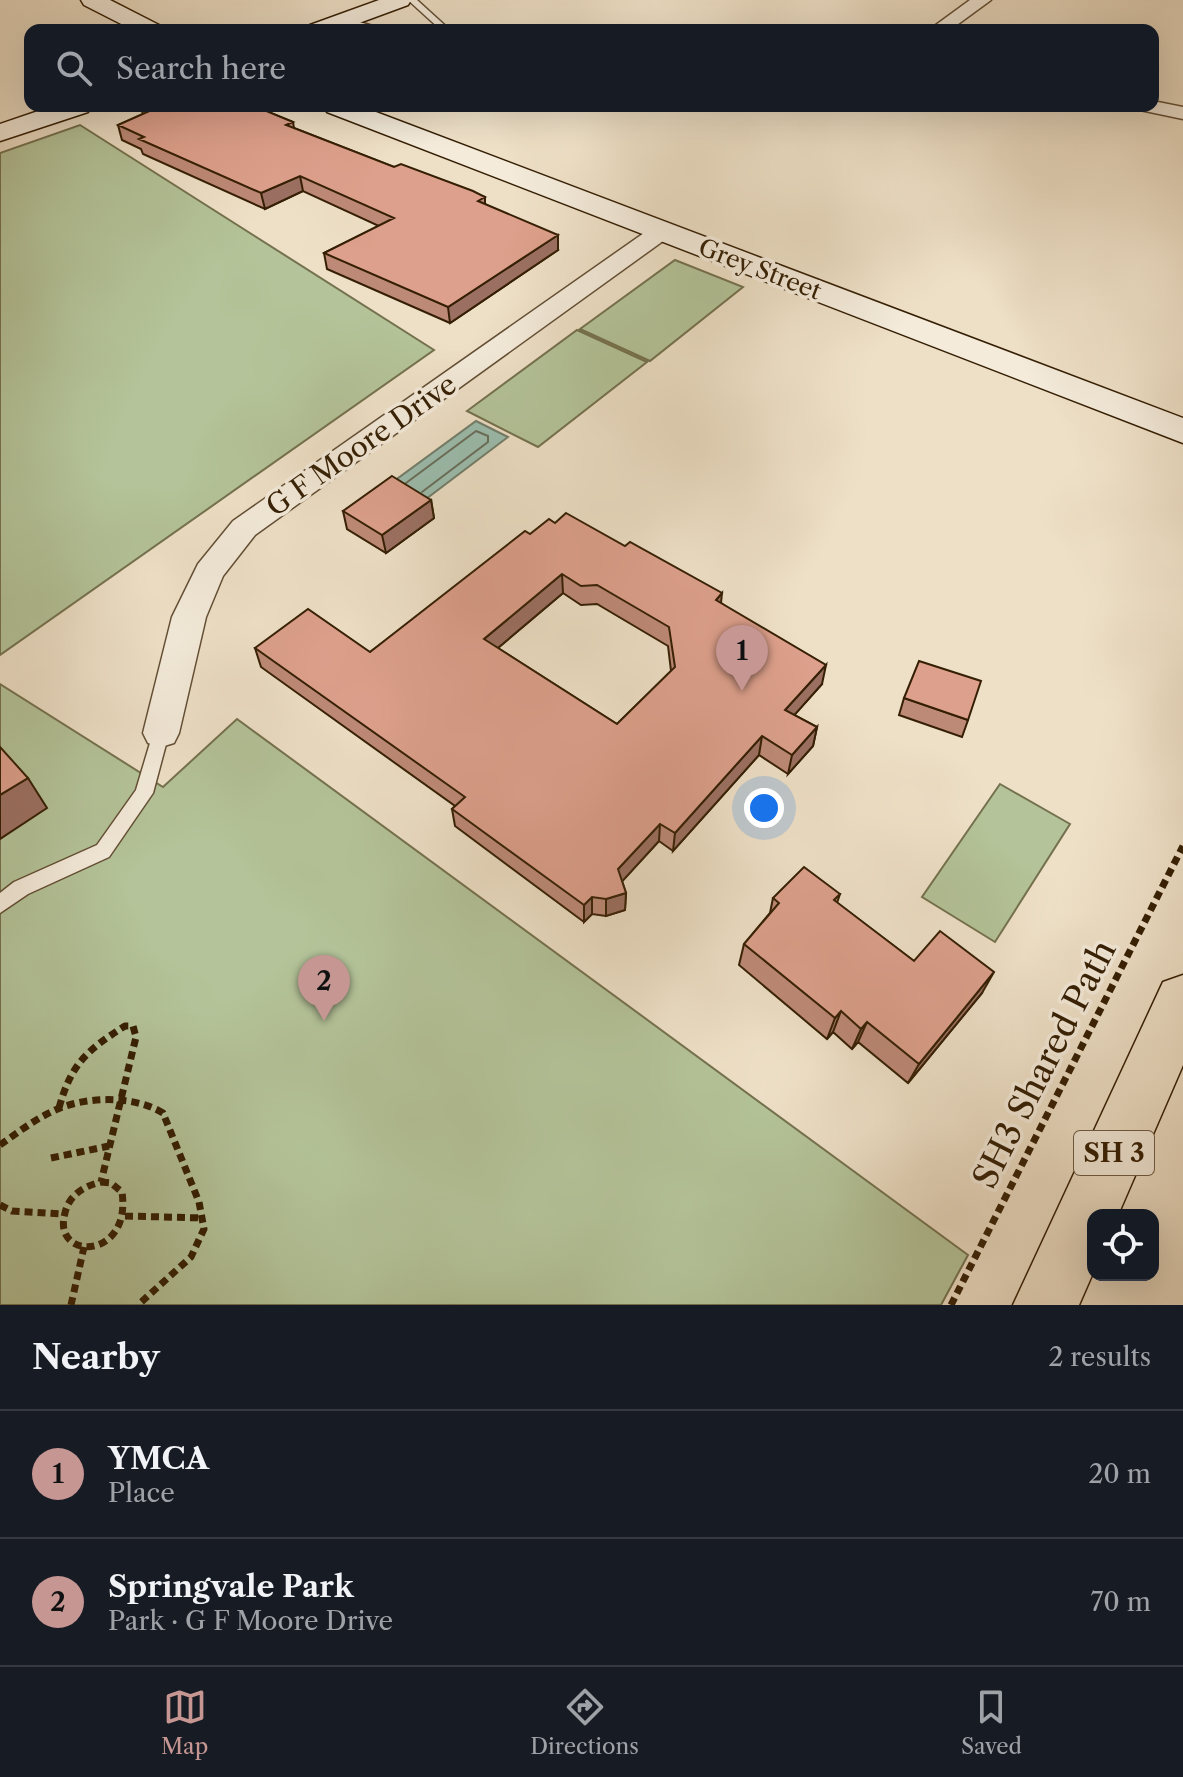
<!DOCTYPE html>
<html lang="en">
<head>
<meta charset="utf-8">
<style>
	:root { --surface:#171b24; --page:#242831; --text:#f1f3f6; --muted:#9ea1a6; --line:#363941; --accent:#c59692 }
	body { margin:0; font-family:"Libre Caslon Text",serif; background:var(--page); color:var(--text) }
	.controls { position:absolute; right:24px; bottom:24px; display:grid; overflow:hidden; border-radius:16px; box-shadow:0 8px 32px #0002 }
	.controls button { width:72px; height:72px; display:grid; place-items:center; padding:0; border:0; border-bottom:2px solid var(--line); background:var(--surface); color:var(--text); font:40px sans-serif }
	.you { position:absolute; left:764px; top:808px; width:28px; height:28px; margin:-20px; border:6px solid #fff; border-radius:50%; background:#1a73e8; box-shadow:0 0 0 12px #1a73e833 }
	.badge { display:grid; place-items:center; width:52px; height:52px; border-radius:50%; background:var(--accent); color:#111; font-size:26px; font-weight:700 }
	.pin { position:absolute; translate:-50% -66px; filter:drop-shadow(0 2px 4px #0008) }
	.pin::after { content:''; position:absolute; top:42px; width:28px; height:24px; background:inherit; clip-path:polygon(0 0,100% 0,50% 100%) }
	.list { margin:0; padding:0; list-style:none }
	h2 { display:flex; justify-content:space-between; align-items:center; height:104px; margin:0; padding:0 32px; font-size:34px }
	h2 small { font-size:26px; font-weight:400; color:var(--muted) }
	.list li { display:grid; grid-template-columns:52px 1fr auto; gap:24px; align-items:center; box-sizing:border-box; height:128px; padding:0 32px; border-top:2px solid var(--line) }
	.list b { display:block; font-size:30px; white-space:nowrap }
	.list p { margin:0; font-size:26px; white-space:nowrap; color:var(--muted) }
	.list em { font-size:26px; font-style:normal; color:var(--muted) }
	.icon { flex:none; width:44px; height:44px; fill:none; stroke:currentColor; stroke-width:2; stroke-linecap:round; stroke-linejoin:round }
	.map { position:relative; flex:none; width:1183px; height:1305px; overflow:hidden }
	.search { position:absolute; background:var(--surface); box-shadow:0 8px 32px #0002; left:24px; right:24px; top:24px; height:88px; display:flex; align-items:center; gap:20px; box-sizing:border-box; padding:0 28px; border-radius:16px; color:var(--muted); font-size:30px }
	.sheet { height:360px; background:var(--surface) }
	nav { display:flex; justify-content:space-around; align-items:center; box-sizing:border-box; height:112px; border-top:2px solid var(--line); background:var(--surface); font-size:22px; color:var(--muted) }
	nav a { display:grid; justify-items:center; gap:4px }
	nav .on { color:var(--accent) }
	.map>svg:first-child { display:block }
	.green { fill:#b4c399; stroke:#74714e; stroke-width:2 }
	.water { fill:#9bbeaf; stroke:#727e6b; stroke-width:2 }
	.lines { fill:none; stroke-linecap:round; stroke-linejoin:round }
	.shore { stroke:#686e5a; stroke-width:2 }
	.lane-casing { stroke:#634f35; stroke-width:3 }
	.street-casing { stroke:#634f35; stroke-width:3 }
	.secondary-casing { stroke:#351f04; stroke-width:3 }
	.highway-casing { stroke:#351f04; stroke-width:3 }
	.path { stroke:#351f04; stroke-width:7; stroke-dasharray:8 5; stroke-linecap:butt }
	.lane { fill:#f4ebdb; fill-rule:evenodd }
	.street { fill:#f4ebdb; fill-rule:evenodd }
	.secondary { fill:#f4ebdb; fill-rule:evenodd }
	.highway { fill:#eee0c7; fill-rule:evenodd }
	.wall { fill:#be8a78; stroke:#351f04; stroke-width:2; fill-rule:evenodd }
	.shaded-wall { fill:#9b7062; stroke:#351f04; stroke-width:2 }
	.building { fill:#dda08c; stroke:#351f04; stroke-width:2; fill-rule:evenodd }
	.labels { text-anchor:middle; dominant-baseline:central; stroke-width:7; stroke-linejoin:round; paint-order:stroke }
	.far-street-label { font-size:24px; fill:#351f04; stroke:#f4ebdb }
	.shield { fill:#f4ebdb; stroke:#6e5c44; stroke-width:2 }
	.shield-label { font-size:26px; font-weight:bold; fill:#351f04 }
	.street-label { font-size:28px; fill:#351f04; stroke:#f4ebdb }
	.near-street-label { font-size:34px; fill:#351f04; stroke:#f4ebdb }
</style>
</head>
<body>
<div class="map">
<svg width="1183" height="1305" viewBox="0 0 1183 1305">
	<rect width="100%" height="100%" fill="#eee0c7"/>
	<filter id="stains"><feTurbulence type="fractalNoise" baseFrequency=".0025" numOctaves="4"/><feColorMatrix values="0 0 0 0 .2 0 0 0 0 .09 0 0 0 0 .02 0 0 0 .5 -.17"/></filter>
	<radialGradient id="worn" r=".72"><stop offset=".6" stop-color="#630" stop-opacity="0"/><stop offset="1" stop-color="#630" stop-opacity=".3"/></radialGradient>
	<path class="green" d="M80,125L434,350L0,655V153Z
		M675,260L743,287L650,361L580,329Z
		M577,330L647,362L538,447L467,411Z
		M0,684L163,787L237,719L968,1255L941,1305H0Z
		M1000,784L1070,824L995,942L922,897Z"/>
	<path class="water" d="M476,421L508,437L418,505L386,487Z"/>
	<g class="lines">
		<path class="shore" d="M406,483L476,431L488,436V442L422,492"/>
		<defs>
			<path id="lane" d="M408,0H417L450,30H441Z
				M161,726L167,728L169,733L153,793L109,857L28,894L0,913V893L14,882L97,845L136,790L153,733L155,728Z"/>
			<path id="street" d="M970,0H991L950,30H929Z
				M342,17L373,26L376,30C361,30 344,33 333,22L336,18Z
				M1153,101L1183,107V119L1140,110L1137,106H1153Z
				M662,224L670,226L674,231L670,236L255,535L223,576L206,617L179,733L174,743L161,747L148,743L143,733L172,617L198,564L233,521L654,226Z"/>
			<path id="secondary" d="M81,0H110L159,25L163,30H133L84,5Z
				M379,0H411L408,5L340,30H306L310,25Z
				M53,106H92L88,112L0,141V124Z
				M323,106H360L1183,418V443L327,112Z"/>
			<path id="highway" d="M1183,975V1065L1118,1215H1093V1273L1079,1305H1013L1163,982Z"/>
		</defs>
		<use href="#lane" class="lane-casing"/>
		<use href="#street" class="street-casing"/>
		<use href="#secondary" class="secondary-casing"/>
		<use href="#highway" class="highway-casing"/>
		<path class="path" d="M59,1108C71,1064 87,1050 125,1026H133L136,1037L101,1182
			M0,1145C17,1133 34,1120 53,1111C84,1096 134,1095 163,1113L199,1202L204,1229L191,1257L138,1305
			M51,1158L109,1146
			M101,1182L111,1183L122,1192C132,1261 51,1261 65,1213C69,1195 84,1186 101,1182Z
			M0,1205L12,1211L63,1214
			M125,1216L203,1218
			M71,1305L84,1247
			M951,1305L1183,846"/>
		<use href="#lane" class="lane"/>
		<use href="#street" class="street"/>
		<use href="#secondary" class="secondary"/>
		<use href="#highway" class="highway"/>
	</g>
	<path class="wall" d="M140,106H254L293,122L294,128L394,167L485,197V204L558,250L450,323L327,269L324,253L379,226L303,191L265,209L143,154L141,149L122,140L118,125L143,114Z
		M431,500L434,518L386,553L347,529L343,511Z
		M530,534L721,603L822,684L794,715L817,727L813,746L788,774L759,755L673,851L659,841L622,881L626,893L625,910L606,916L592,914L584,922L455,826L452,809L455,806L261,667L255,648L370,652ZM563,593L581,605L597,604L668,646L671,671L617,724L498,648Z
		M904,698L968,720L962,737L899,715Z
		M840,894L837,903L914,961L982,993L908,1083L858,1042L852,1049L833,1032L827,1039L739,965L744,944L770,913L773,898Z"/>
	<path class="shaded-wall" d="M300,176L303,191L265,209L261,193Z
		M558,235V250L450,323L448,307Z
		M431,500L434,518L386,553L382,535Z
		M562,574L563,593L486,658L484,639Z
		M722,593L720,613L716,600Z
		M826,665L822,684L782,729L785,710Z
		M817,727L813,746L788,774L792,755Z
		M762,736L759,755L673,851L675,833Z
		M28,778L47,808L0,839V795Z
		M660,824L659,841L618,886V869Z
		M626,893L625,910L606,916V899Z
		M592,897V914L584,922V905Z
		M994,972L982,993L908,1083L919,1064Z
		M841,1011L833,1032L827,1039L835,1018Z
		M867,1022L858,1042L852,1049L861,1029Z"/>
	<path class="building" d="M145,106H254L293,122L286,125L394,167L401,164L473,191L485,197L478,201L558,235L448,307L324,253L394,218L300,176L261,193L139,139L144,137L118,125L152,110Z
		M392,476L431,500L382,535L343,511Z
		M566,513L625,546L630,542L722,593L716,600L826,665L785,710L817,727L792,755L762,736L675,833L660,824L618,869L626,893L606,899L592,897L584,905L452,809L465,797L255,648L308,609L370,652L525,531L530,534L549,519L555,523ZM562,574L581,586L597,585L669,627L675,667L617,724L484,639Z
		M919,661L981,681L968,720L904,698Z
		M0,747L28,778L0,795Z
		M804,867L840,894L834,900L914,961L940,931L994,972L919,1064L867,1022L861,1029L841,1011L835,1018L744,944L779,903L773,898Z"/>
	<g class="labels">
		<g class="far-street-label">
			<text transform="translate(760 269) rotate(21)">Grey Street</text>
		</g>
		<rect class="shield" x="1074" y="1131" width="80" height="44" rx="6"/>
		<g class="shield-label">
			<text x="1114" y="1153">SH 3</text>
		</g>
		<g class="street-label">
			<text transform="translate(361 445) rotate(-35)">G F Moore Drive</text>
		</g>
		<g class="near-street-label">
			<text transform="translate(1044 1064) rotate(-63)">SH3 Shared Path</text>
		</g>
	</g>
	<rect width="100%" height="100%" filter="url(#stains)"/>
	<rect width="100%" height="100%" fill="url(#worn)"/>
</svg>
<div class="controls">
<button><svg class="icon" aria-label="locate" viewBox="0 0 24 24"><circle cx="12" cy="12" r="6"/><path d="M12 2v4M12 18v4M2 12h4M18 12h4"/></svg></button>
</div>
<div class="you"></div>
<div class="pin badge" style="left:742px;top:691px">1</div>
<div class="pin badge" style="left:324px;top:1021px">2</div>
<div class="search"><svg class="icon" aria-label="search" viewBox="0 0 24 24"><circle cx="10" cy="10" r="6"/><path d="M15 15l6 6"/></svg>Search here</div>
</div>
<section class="sheet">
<h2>Nearby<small>2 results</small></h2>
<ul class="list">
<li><span class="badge">1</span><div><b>YMCA</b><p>Place</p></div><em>20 m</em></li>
<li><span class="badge">2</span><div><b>Springvale Park</b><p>Park · G F Moore Drive</p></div><em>70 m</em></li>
</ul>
</section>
<nav>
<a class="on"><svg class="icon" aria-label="map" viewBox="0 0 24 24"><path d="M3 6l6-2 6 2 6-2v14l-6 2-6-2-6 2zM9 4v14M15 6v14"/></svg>Map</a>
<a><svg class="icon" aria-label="directions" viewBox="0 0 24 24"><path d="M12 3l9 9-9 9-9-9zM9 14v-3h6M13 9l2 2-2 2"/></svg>Directions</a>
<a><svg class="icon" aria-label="saved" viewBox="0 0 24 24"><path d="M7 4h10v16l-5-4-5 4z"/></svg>Saved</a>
</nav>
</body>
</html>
